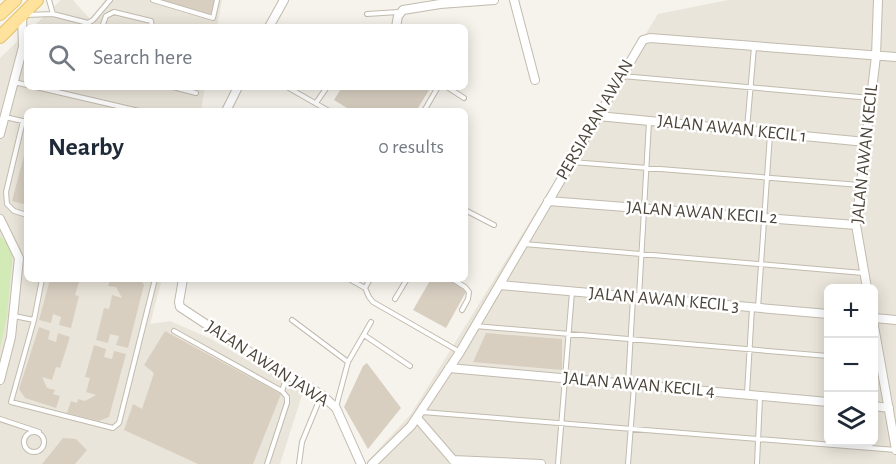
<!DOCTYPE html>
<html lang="en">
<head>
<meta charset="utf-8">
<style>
	:root { --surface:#fff; --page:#f6f6f7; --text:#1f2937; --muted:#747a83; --line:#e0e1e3 }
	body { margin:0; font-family:"Alegreya Sans",sans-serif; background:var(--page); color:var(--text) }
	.controls { position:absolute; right:18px; bottom:18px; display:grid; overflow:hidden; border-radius:9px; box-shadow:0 3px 15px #0003 }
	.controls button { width:54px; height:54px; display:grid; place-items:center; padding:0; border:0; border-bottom:2px solid var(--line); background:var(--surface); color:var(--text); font:30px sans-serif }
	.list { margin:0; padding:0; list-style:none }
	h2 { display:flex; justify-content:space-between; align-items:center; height:78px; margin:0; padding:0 24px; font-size:26px }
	h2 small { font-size:20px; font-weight:400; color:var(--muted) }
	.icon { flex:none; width:33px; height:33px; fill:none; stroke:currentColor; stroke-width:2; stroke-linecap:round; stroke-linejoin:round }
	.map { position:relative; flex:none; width:896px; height:464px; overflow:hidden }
	.search { position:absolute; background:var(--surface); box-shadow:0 3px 15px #0003; left:24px; top:24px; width:444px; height:66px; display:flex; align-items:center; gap:15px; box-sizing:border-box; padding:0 21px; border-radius:9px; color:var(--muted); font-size:22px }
	.panel { position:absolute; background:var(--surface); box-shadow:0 3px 15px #0003; left:24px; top:108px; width:444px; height:174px; border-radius:9px }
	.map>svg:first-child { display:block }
	.residential { fill:#eae5da; fill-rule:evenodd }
	.green { fill:#d2eab5 }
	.building { fill:#d8cfc1 }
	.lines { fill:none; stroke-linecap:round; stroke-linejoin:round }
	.lane-casing { stroke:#c2bbae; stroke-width:6 }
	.street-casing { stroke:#c2bbae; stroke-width:10 }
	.primary-casing { stroke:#e6c16a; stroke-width:14 }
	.lane { stroke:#fff; stroke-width:4 }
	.street { stroke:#fff; stroke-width:8 }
	.primary { stroke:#ffe39c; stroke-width:12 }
	.labels { text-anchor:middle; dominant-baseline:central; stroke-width:5; stroke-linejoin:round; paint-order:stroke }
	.street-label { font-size:18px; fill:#4b4439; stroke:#fff }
</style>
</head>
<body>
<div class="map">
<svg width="896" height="464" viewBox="0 0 896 464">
	<rect width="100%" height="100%" fill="#f6f3ec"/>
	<path class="residential" d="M61,0H73L90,19L105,0H222L217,27H33Z
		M728,0H896V464H365L411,414L658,14ZM828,288H874V442H828Z
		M27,32V87H205L201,111H27V279H162L150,324L170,321L211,339L303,392L280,464H0V58Z"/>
	<path class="green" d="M0,236L13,250L7,316L0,348Z"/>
	<path class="building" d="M161,0H215L210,16Z
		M342,87H431L416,111H352L334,100Z
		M26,148H27V205L12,201Z
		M50,279H69L79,282L75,295L79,296L71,328L59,325L61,317L53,314L51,323L39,320Z
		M104,279H140L144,285L128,348L116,345L119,336L110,334L108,343L96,340L104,308L109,309L112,295L122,298L116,287L108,286L110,281Z
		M431,279H448L467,290L446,328L413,310Z
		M39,327L50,331L48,339L56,342L58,333L70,337L60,368L56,367L52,380L42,377L47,388L55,390L53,394L60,396L56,408L25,398L19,389Z
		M165,331L281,394L253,464H198L124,430L133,404L142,409L154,373L144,365Z
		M486,333L562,339V370L473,362Z
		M94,345L106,349L104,357L112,359L114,351L126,354L109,417L99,421L67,413L71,401L77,403L78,399L85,401L96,395L86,392L90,378L85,377Z
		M367,363L401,408L368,449L344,407L363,366Z
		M63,438L76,439L87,450L75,464H42Z"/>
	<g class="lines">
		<defs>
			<path id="lane" d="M49,0L53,14
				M153,0L213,18L217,0
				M367,14L399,12
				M26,15L53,14L88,23L93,20L110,0
				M102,27L106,16L114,12L151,21L152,27
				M622,76L871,98
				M14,82L27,85
				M36,87L139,111
				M173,87L196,93
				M287,87L329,111
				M447,87L464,98
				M316,103L327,87
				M424,111L438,87
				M5,117L27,122
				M23,121L6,192L7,204L14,211L27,215
				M747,129L754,47
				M572,162L860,185
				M465,210L494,225
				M524,244L863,273
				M42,279L34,320L11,402L113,428L119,423L155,279
				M349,279L365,288L369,297L373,302L460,352
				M452,279L465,287L469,292L468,299L462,310
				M365,288L370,279
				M639,297L649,122
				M395,299L407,279
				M758,308L770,134
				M14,316L34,320
				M292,320L348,362
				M475,326L828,356
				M174,331L282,391
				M364,335L410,366
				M628,383L633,298
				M747,393L752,308
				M336,407L348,362L371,322
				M422,412L896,450
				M0,419L39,432
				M24 442a10 10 0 1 1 20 0a10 10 0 1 1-20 0Z
				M267,464L287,403V397L282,391L288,374
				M299,464L302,442L321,396
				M558,464L572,292
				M628,464L634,386
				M757,464L760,397"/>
			<path id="street" d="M514,0L535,80
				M269,27L284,0
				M396,27L398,16L403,10L440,4L494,0
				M226,111L238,87
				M598,116L866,142
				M0,134L23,47L22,15
				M548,201L856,225
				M0,219L19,258L11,337L0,380
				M183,279L179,302L180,307L233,342L322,395L336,408L361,464
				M500,285L828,314
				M867,288L856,225L876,56L878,0
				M874,318L896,320
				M874,326L896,450
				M449,368L828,402
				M874,406L889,408
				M417,418L455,462
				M453,460L541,464
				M372,464L411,426L460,352L643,40L650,38L896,57"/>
			<path id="primary" d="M0,14L15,0
				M0,37L37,0"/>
		</defs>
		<use href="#lane" class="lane-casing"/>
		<use href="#street" class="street-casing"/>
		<use href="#primary" class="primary-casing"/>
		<use href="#lane" class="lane"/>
		<use href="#street" class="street"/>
		<use href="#primary" class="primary"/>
	</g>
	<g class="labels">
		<g class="street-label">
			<text transform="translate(595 120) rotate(-60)">PERSIARAN AWAN</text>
			<text transform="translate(732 129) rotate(6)">JALAN AWAN KECIL 1</text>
			<text transform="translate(865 154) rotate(-84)">JALAN AWAN KECIL</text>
			<text transform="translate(702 213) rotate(4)">JALAN AWAN KECIL 2</text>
			<text transform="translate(664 300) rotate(5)">JALAN AWAN KECIL 3</text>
			<text transform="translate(267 364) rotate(33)">JALAN AWAN JAWA</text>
			<text transform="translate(639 385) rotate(5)">JALAN AWAN KECIL 4</text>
		</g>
	</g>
</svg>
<div class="controls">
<button>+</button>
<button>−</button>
<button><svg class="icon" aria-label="layers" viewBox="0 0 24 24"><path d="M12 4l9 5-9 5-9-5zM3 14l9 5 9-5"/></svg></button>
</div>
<div class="search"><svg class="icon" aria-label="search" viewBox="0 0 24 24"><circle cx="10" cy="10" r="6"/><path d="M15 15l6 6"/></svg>Search here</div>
<section class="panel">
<h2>Nearby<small>0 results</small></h2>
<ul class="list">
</ul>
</section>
</div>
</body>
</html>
